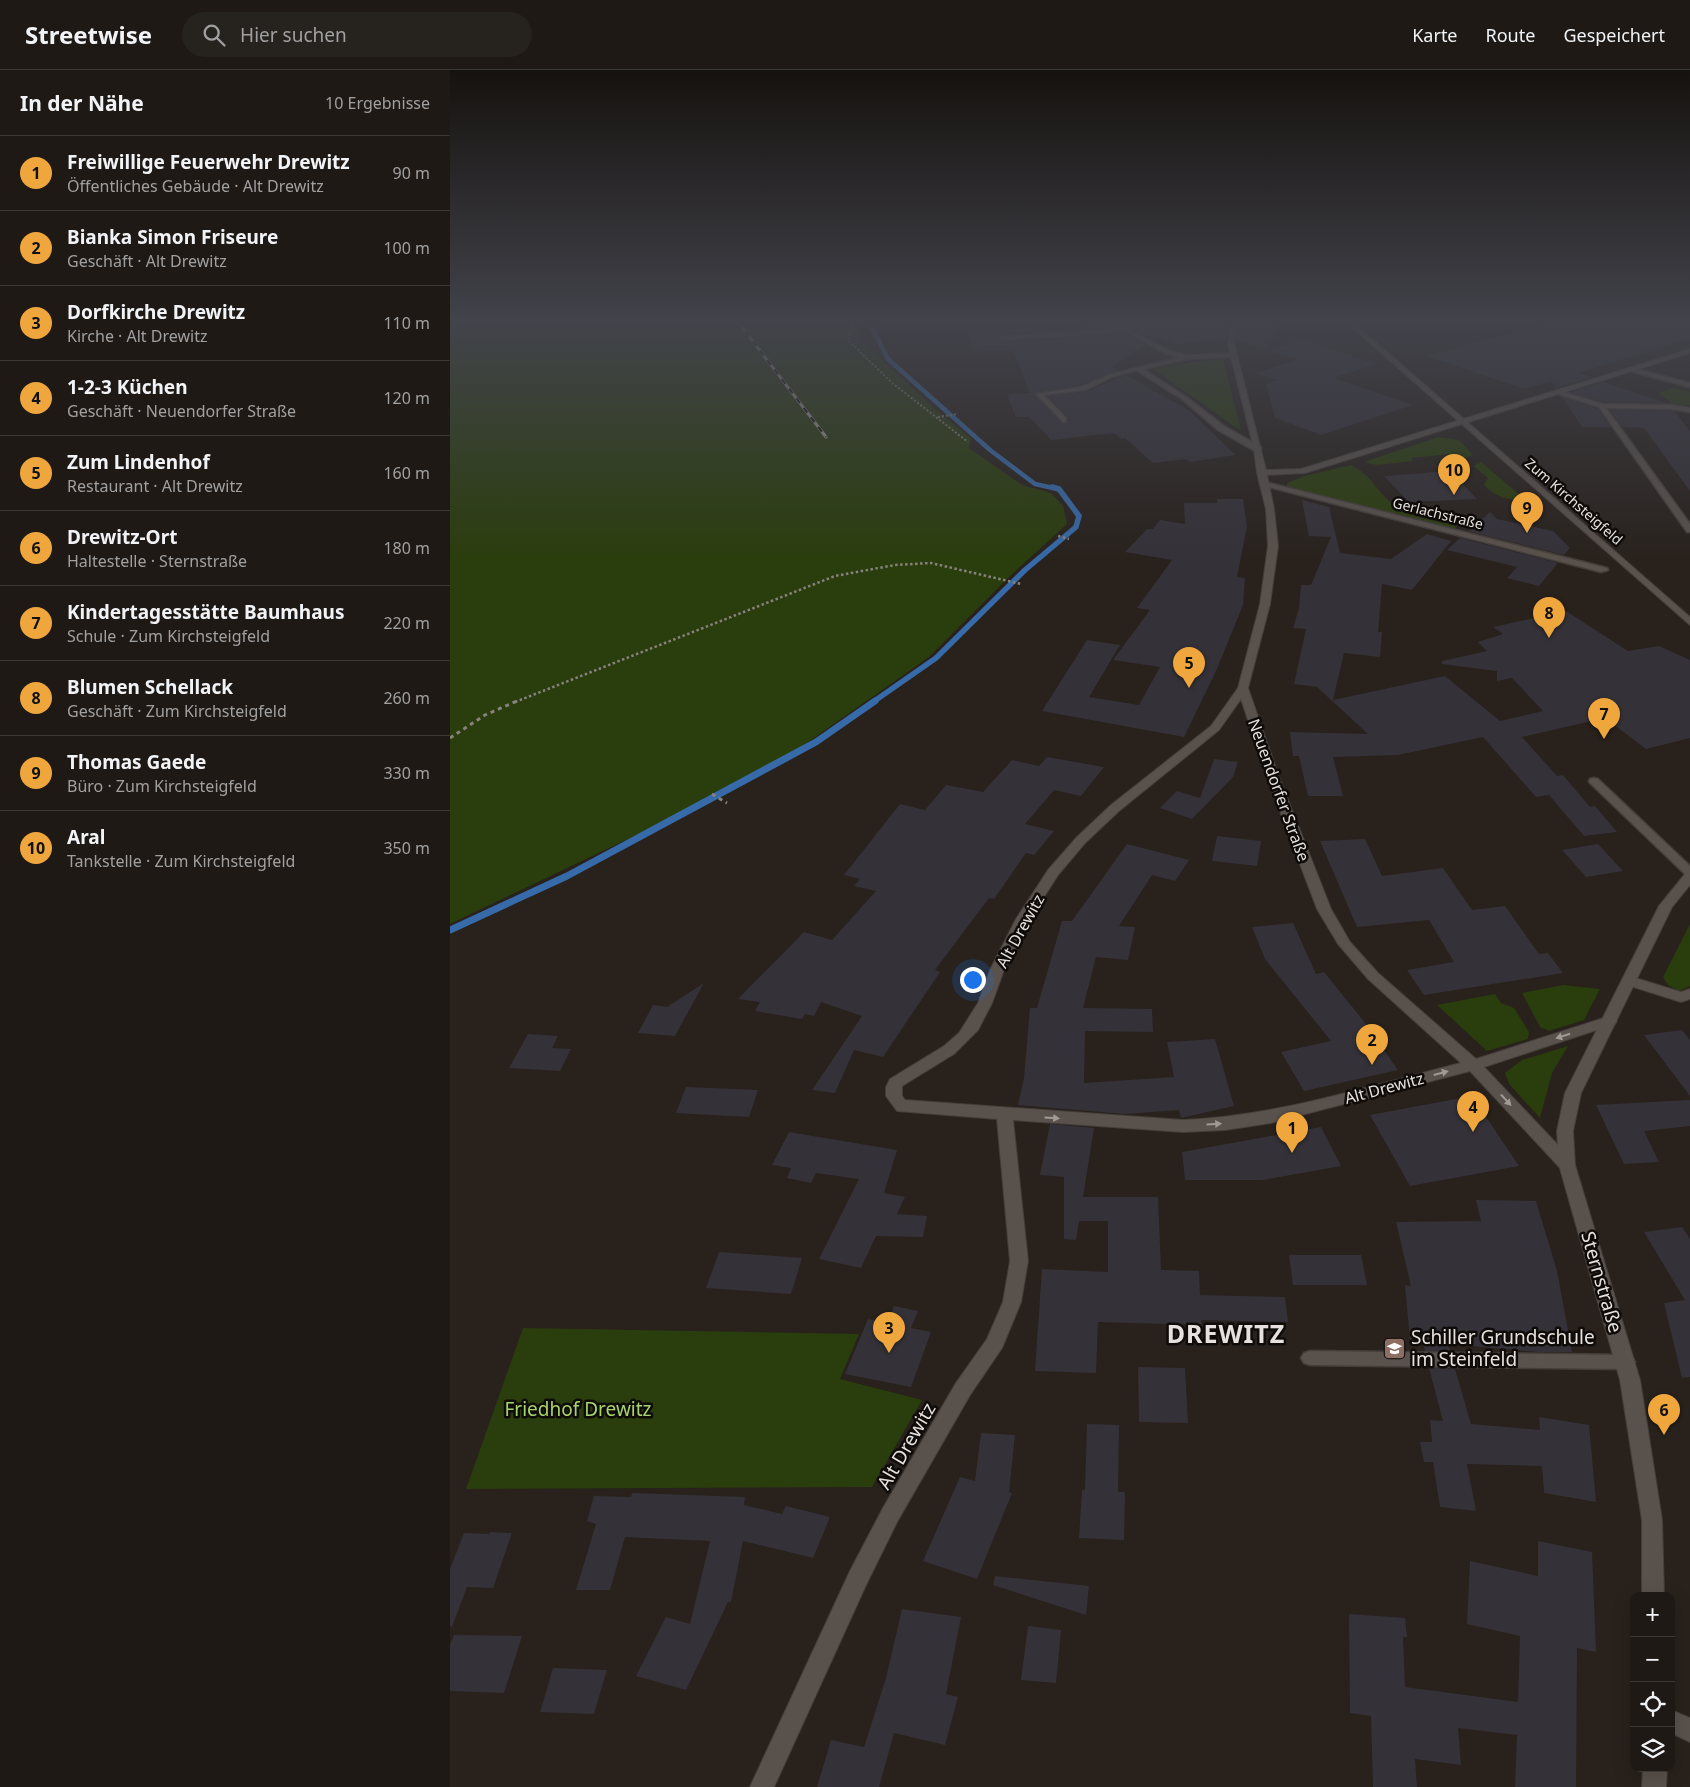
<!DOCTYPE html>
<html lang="de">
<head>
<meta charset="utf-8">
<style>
	:root { --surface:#1e1915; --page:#26221e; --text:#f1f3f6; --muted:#a1a0a0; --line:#3c3834; --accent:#efa73d }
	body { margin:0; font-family:"Noto Sans",sans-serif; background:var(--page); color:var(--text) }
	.controls { position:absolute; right:15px; bottom:15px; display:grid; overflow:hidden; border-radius:10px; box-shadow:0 5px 20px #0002 }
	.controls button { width:45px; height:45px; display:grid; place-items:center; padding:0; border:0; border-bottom:1px solid var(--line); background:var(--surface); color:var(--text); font:25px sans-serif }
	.you { position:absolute; left:522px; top:909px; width:18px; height:18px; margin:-12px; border:4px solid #fff; border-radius:50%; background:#1a73e8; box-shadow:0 0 0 8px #1a73e833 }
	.badge { display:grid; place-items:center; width:32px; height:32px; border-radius:50%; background:var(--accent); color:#111; font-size:16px; font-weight:700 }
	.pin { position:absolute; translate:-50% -41px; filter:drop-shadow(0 1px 2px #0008) }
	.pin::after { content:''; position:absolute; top:26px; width:18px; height:15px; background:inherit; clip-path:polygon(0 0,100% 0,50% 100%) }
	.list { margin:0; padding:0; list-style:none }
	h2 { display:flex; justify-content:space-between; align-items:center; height:65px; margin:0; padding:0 20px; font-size:21px }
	h2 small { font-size:16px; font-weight:400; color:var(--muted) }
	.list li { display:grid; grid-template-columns:32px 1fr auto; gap:15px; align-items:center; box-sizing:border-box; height:75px; padding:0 20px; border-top:1px solid var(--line) }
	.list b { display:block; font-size:19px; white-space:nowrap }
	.list p { margin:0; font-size:16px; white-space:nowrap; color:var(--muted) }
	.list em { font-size:16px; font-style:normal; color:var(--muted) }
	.icon { flex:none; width:28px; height:28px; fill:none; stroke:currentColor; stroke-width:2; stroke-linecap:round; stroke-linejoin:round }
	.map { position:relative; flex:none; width:1240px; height:1717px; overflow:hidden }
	header { display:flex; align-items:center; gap:30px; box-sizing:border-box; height:70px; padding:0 25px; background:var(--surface); border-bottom:1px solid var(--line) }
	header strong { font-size:24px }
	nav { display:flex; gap:28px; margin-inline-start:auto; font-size:18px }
	.search { width:350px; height:45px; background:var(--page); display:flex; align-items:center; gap:12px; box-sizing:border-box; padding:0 18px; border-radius:28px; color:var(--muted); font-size:19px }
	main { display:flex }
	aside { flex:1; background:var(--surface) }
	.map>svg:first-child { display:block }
	.green { fill:#2a3d0c }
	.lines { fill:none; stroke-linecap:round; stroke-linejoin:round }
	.stream-far2 { stroke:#366aa8; stroke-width:4.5 }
	.stream-far1 { stroke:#366aa8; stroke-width:5.5 }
	.stream { stroke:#366aa8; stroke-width:7 }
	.building { fill:#353138 }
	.service-casing { stroke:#443e3b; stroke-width:3 }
	.minor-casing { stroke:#443e3b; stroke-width:2 }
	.tertiary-casing { stroke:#443e3b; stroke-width:2 }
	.path-far2 { stroke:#88827e; stroke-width:2; stroke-dasharray:2 2; stroke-linecap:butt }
	.path-far1 { stroke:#88827e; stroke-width:2.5; stroke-dasharray:2.5 2.5; stroke-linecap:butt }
	.path { stroke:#88827e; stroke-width:3; stroke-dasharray:4 4; stroke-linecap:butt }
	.service { fill:#59514b; fill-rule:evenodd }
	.minor { fill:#59514b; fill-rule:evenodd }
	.tertiary { fill:#59514b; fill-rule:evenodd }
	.rail-casing { stroke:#a6a09c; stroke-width:3 }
	.rail { stroke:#0e0b09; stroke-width:2; stroke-dasharray:6; stroke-linecap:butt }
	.oneway { fill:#a09994 }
	.labels { text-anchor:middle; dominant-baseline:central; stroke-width:5; stroke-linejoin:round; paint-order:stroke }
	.far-street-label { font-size:14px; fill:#e6e1de; stroke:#0e0b09 }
	.street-label { font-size:16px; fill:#e6e1de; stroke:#0e0b09 }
	.near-street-label { font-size:19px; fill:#e6e1de; stroke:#0e0b09 }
	.near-poi-label { font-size:19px; fill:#e6e1de; stroke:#0e0b09; text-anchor:start }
	.near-park-label { font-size:19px; fill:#a7d46a; stroke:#0e0b09 }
	.near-district-label { font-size:25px; font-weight:bold; letter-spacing:1px; fill:#e6e1de; stroke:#0e0b09 }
</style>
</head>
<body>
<header>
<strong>Streetwise</strong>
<div class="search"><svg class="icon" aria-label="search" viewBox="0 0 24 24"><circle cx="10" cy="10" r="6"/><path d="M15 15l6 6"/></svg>Hier suchen</div>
<nav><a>Karte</a><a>Route</a><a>Gespeichert</a></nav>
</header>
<main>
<aside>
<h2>In der Nähe<small>10 Ergebnisse</small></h2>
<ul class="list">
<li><span class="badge">1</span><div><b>Freiwillige Feuerwehr Drewitz</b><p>Öffentliches Gebäude · Alt Drewitz</p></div><em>90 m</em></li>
<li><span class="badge">2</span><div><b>Bianka Simon Friseure</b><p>Geschäft · Alt Drewitz</p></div><em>100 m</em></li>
<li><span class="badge">3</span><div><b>Dorfkirche Drewitz</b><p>Kirche · Alt Drewitz</p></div><em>110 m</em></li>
<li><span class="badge">4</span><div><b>1-2-3 Küchen</b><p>Geschäft · Neuendorfer Straße</p></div><em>120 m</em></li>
<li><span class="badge">5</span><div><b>Zum Lindenhof</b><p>Restaurant · Alt Drewitz</p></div><em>160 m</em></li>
<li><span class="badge">6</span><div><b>Drewitz-Ort</b><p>Haltestelle · Sternstraße</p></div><em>180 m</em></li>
<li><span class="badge">7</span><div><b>Kindertagesstätte Baumhaus</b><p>Schule · Zum Kirchsteigfeld</p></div><em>220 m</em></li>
<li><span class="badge">8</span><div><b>Blumen Schellack</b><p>Geschäft · Zum Kirchsteigfeld</p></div><em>260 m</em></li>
<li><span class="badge">9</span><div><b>Thomas Gaede</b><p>Büro · Zum Kirchsteigfeld</p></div><em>330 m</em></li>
<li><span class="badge">10</span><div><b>Aral</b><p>Tankstelle · Zum Kirchsteigfeld</p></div><em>350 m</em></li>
</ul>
</aside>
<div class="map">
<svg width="1240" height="1717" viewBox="0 0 1240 1717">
	<rect width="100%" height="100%" fill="#28211c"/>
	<path class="green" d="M0,252H404L413,272L486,340L521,368L519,378L572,415L601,423L613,436L617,454L560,506L479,587L310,706L0,854Z
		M773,289L791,361L703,299L741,292Z
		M1223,318L1240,322V335L1223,334L1208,323Z
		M988,367L1009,370L1023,385L1007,390L1001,384L961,388L963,391L927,395L914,392Z
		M1031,392L1077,431C1058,429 1048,429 1034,415L1038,408L1024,396Z
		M901,395C919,404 924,416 938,430C955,448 985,450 1007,456L1004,459L837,417V413L854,406Z
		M1240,854V916L1229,921L1218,915L1213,907Z
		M1113,915L1150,919L1134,950L1099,961L1090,957L1072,923Z
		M1045,924L1051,933L1064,938L1079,962L1078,969L1037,981L987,935Z
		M1118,976L1102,1003L1090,1048L1059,1014L1055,1003L1072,990Z
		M73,1258L409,1264L390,1309L472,1330L422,1417L16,1419Z"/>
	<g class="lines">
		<path class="stream-far2" d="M419,252L438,289L540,380L585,414L608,419"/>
		<path class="stream-far1" d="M423,632L486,588L575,500L626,457L629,446L609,419L602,417"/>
		<path class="stream" d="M0,860L117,806L366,672L425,631"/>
	</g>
	<path class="building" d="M780,252L777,267L725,275L710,267L704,270L672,253Z
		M790,252H810L829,254L817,280L786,270Z
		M1101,252H1240V269L1128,303L1142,307L1106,318L1101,311L1074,319L977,286Z
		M657,253L665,258L633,260L630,254Z
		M586,258L589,262L553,264L548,269L553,272L676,264L696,275L662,297L669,300L630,315L585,323L612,353H617V347L598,326L635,322L676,305L740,341L785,385L740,392L736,389L703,393L675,368L671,369L664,363L601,370L579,347H566L557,324L580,323L563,280L524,282L517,262Z
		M852,270L927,294L883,308L963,335L871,365L825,348L816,314L827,310L805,303L847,290L818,280Z
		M1154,312L1216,333L1152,332L1120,322Z
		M1112,327L1148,339L1161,357H1132Z
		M1160,340L1224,341L1240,361V421L1194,358L1172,357Z
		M1000,401L1027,429L959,432L934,406Z
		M767,429H793L797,456L787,507L795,508L793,535L766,601L734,667L592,641L637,570L670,575L639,627L689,635L710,597L663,590L700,540L687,538L722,490L675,482L697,459H703L710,450L735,454L734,433H767Z
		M852,430L879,437L890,483L941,489L977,464L1001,471L962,520L932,514L928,562H932L930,587L894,583L883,630L995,606L1050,651L1093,641L1062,608L1047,611V601L992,594V591L1037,581L1028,572L1053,564L1043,557L1116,541L1178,581L1209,576L1240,590V668L1196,679L1155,648L1072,667L1107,706L1113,705L1140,737L1145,736L1167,762L1134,766L1099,725L1086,727L1033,667L948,685L883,687L893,726H858L849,686H843L840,662L918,664L867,617L844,614L856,559L843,558L849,538L851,515H861L881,467L859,466Z
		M1040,442L1047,449L1103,461L1120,478L1114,485L1018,461Z
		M1010,468L1108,493L1089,516L1057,508L1067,497L997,480Z
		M597,687L654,697L631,726L604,720L575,754L604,761L584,785L576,783L544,829L539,828L485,900L490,902L433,987L404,980L385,1023L362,1020L412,946L371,932L364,946L355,944L352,949L305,941L310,932L288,929L354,862L382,870L426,821L404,816L410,809L394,805L450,734L475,740L496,715L533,722L562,690L589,696Z
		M764,689L788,692L783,707L742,749L710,738L727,721L750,728Z
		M767,766L811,771L807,796L762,791Z
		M915,769L932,806L993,798L1022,840L1055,836L1089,884L1098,883L1113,903L974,925L957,900L1004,892L979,850L907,857L870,771Z
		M677,774L739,790L725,811L702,805L669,856L685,857L678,890L646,887L633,938L702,939L703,962L635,961L634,1013L724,1007L717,972L765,969L784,1036L731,1048L729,1040L675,1044L568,1035L574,1008L580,938H587L612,851H622Z
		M1148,774L1173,801L1136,807L1112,780Z
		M843,853L866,904L874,902L912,949L948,1000L854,1021L831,982L881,971L815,889L802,857Z
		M254,913L225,966L188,963L203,935L217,937Z
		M1232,960L1240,970V1026L1194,965Z
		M78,964L108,966L102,978L121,979L110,1001L59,998Z
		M236,1017L308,1020L299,1047L226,1043Z
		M1022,1026L1069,1096L960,1116L920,1045Z
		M1240,1030V1056L1194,1061L1209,1092L1174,1094L1146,1035Z
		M600,1054L644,1058L633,1127H708L711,1200L749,1201L750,1225L835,1227L838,1252L751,1250L752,1255L648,1252L646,1303L585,1301L592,1199L658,1202V1151H629L626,1170L614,1169V1107L590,1105Z
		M871,1057L891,1096L813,1110H735L732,1082Z
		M339,1062L447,1080L434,1123L455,1127L447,1144L477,1146L473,1167L426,1166L411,1198L369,1189L409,1109L366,1103L361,1113L337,1108L341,1098L322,1095Z
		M1026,1130L1086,1131L1107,1201L1122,1282H1089L998,1274L1000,1281H975L973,1272L960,1271L955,1215L961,1216L946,1152L1031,1151Z
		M1232,1157L1240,1169V1307L1232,1308L1214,1233L1235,1230L1194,1162Z
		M269,1182L352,1188L341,1224L256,1218Z
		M839,1185H911L917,1215H843Z
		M444,1236L468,1241L461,1258L481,1262L461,1317L395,1304L418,1249L438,1253Z
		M688,1297L735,1298L738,1353L689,1352Z
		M979,1298L1005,1299L1021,1354L1090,1360L1089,1347L1139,1355L1146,1432L1094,1423L1092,1396L1017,1394L1026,1441L990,1437L983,1392H974L970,1372H982L980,1350L993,1351Z
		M637,1354L669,1355L668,1422H675L674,1470L629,1468L632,1420H635Z
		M531,1363L565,1365L559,1422L562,1423L527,1509L473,1491L510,1407L525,1411Z
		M182,1423L295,1427L294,1435L332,1444L336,1436L380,1447L363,1488L293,1471L281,1532H278L236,1620L186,1606L216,1547L240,1554L260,1471L175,1467L160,1520H126L146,1454L137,1451L144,1426L181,1427Z
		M40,1462L62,1463L43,1518L17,1517L2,1557L0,1556V1499L14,1463L39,1464Z
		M1088,1471L1142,1482L1146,1582L1127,1578L1126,1717H1065L1067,1665L1008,1658L1011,1695L965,1689L967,1717H923L921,1646L900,1643L899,1544L955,1548L957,1567H953L955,1617L1068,1632L1070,1566L1017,1554L1020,1491L1088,1506Z
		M545,1506L639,1516L636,1545L543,1515Z
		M452,1539L511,1547L496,1624L508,1627L495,1675L444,1663L429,1717H367L381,1670L414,1677L436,1608Z
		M578,1556L611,1560L606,1613L571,1610Z
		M4,1565L72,1566L54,1623L0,1621V1575Z
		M103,1598L157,1600L144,1644L90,1642Z"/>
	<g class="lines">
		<defs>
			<path id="service" d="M676,259L678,262L553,270L550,268L553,266Z
				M739,285L741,288L693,299L736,327L774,356L811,377V381H805L768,360L732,329L686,300L662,307L635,320L594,325L616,348V352H613L586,324L631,317L658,305Z
				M1182,298L1240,313V317L1180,301V299Z
				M1107,320L1152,334L1222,335L1240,338V342L1222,339L1156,338L1240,454V462H1237L1149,337L1105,323V321Z
				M811,411L1157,498L1158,500L1151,502L811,415Z
				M1144,708L1148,709L1240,796V806L1236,805L1140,713L1139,711L1140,709Z
				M860,1281L1176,1285L1182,1287L1185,1292L1182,1297L1176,1299L860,1295L854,1293L851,1288L854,1283Z"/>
			<path id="minor" d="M658,252H667L720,281L739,285L780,283L778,273L782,252H788L784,273L816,400L851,399L1240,279V283L855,403L817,405L824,439L828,476L820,534L798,618L829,707L881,839L900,872L928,903L1026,989L1160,946L1167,951L1165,954L1034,997L1123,1091L1125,1095L1123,1099L1117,1101L1111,1099L1020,1001L821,1053L775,1060L733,1062L563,1050L578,1191L571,1232L552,1278L520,1325L447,1452L416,1515L324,1717H300L400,1501L433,1438L506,1313L537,1269L553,1232L560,1191L547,1049L447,1041L436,1026V1017L440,1009L494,976L509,963L528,933L540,900L566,849L598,800L627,767L661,735L761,656L788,618L810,534L818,476L816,439L807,403L804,379L781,287L739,289L716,284ZM791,629L817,707L867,839L888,874L918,909L1011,993C919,1016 828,1046 733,1050L455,1030L452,1026V1016L504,984L528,960L542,933L554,900L580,849L608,805L635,773L669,741L769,660Z
				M1179,906L1231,922L1240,919V929L1231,932L1174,914L1172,911Z
				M1221,1640L1240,1648V1672L1221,1663Z"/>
			<path id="tertiary" d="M896,252H903L1240,547V555Z
				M1240,803V815L1222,837L1131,1023L1123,1061L1125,1095L1190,1310L1212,1450L1214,1526H1192V1450L1170,1310L1109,1095L1107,1061L1115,1023L1209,836L1235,804Z
				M1193,1698H1217L1216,1717H1192Z"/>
		</defs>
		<use href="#service" class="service-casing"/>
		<use href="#minor" class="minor-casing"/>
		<use href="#tertiary" class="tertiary-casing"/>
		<path class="path-far2" d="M403,252L398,270L441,312L518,372
			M488,347L508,344"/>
		<path class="path-far1" d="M608,466L619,469
			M65,632L385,506L445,495L481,493L571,514"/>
		<path class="path" d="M0,668L35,645L67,631
			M262,724L277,733"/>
		<use href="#service" class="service"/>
		<use href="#minor" class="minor"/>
		<use href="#tertiary" class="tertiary"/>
		<defs>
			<path id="rail" d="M288,252L376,367"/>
		</defs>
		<use href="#rail" class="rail-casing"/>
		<use href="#rail" class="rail"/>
	</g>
	<defs><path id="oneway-solid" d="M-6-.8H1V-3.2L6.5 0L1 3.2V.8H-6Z" transform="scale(1.25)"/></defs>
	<g class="oneway">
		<use href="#oneway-solid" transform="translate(1113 966) rotate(162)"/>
		<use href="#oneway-solid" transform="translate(991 1003) rotate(-15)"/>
		<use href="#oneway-solid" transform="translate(1056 1030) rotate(47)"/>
		<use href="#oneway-solid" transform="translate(602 1048) rotate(4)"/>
		<use href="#oneway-solid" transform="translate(764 1054) rotate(-3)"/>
	</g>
	<linearGradient id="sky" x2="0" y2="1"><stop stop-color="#16120f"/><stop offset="0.51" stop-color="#42434b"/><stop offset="1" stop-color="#42434b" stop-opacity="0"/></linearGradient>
	<rect width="1240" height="493" fill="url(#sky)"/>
	<defs>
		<symbol id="school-square" viewBox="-11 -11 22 22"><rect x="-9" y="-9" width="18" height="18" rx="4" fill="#8d6e63" stroke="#0e0b09"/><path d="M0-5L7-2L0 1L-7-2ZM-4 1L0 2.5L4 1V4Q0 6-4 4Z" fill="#fff"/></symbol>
	</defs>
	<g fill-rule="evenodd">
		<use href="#school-square" x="932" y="1266" width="25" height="25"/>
	</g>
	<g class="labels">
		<g class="far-street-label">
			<text transform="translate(1124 431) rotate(41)">Zum Kirchsteigfeld</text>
			<text transform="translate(988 443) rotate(14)">Gerlachstraße</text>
		</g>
		<g class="street-label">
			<text transform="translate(829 720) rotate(70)">Neuendorfer Straße</text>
			<text transform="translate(570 861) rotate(-61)">Alt Drewitz</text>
			<text transform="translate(934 1018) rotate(-15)">Alt Drewitz</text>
		</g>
		<g class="near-street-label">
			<text transform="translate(1152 1212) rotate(74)">Sternstraße</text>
			<text transform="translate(456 1376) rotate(-60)">Alt Drewitz</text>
		</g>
		<g class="near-poi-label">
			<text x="961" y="1267">Schiller Grundschule<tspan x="961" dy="22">im Steinfeld</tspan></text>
		</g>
		<g class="near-park-label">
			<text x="128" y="1339">Friedhof Drewitz</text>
		</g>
		<g class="near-district-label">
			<text x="776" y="1263">DREWITZ</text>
		</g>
	</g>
</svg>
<div class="controls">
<button>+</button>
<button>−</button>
<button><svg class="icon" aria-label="locate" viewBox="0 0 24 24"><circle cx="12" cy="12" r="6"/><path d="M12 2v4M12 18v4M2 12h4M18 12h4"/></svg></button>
<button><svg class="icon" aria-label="layers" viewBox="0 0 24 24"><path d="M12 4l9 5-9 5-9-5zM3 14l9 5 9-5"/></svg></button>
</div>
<div class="you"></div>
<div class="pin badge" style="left:842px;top:1083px">1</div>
<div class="pin badge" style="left:922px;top:995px">2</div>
<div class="pin badge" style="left:439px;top:1283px">3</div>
<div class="pin badge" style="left:1023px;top:1062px">4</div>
<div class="pin badge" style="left:739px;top:618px">5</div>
<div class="pin badge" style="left:1214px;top:1365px">6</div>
<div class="pin badge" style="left:1154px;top:669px">7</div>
<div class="pin badge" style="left:1099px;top:568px">8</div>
<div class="pin badge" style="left:1077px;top:463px">9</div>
<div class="pin badge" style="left:1004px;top:425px">10</div>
</div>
</main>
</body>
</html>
